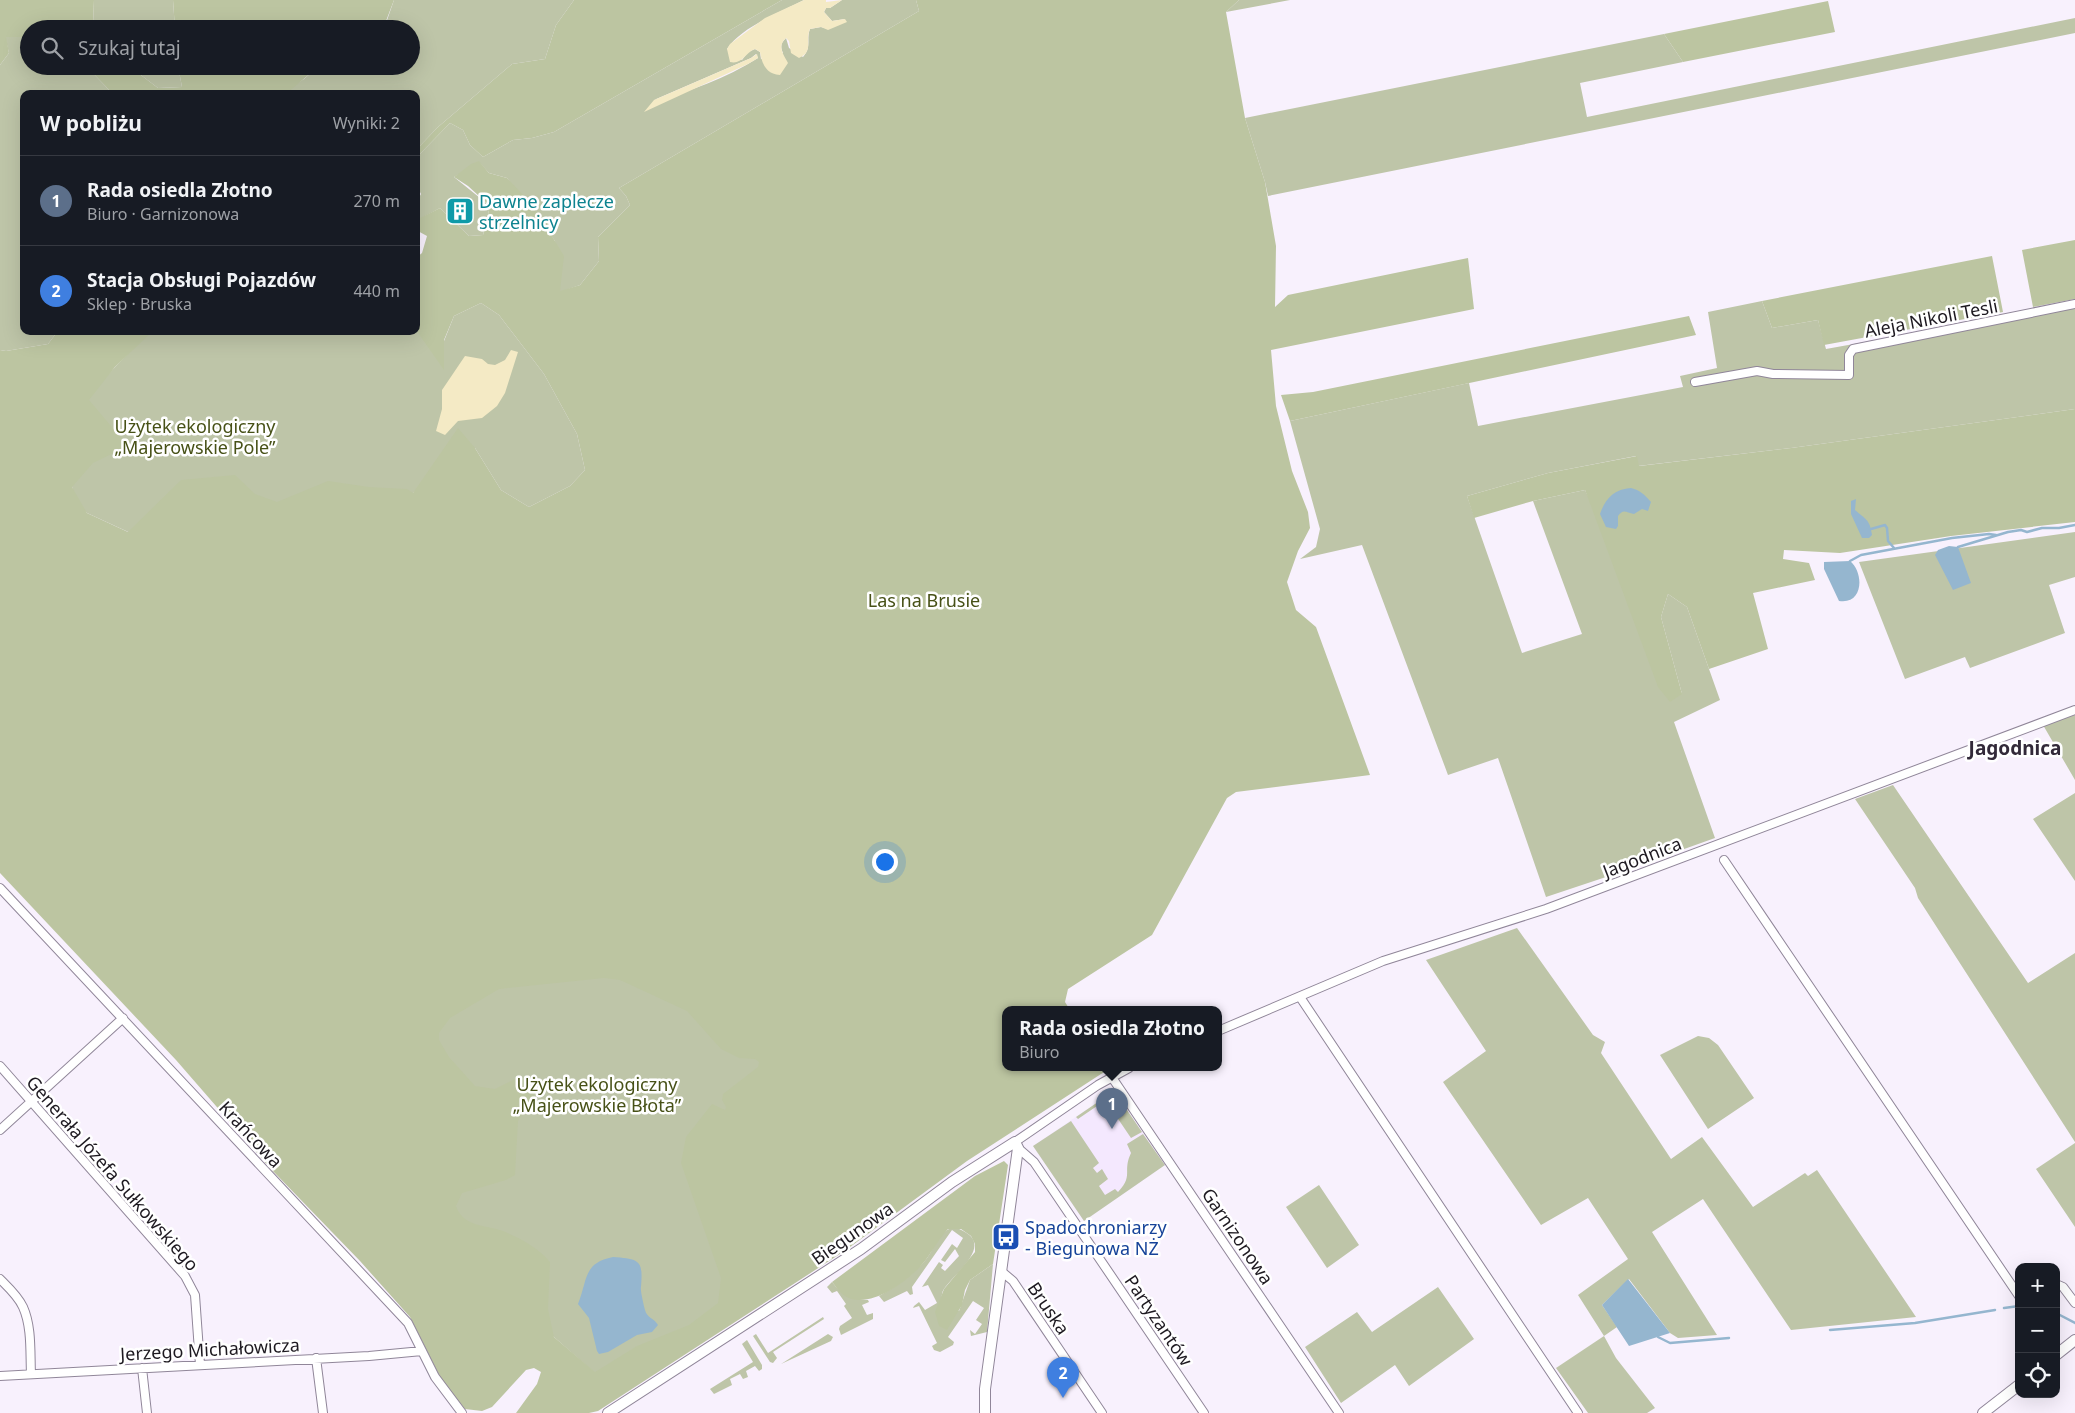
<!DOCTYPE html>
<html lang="pl">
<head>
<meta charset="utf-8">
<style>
	:root { --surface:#171b24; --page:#20242c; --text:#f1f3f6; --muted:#9ea1a6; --line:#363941; --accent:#d493a0 }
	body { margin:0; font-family:"Noto Sans",sans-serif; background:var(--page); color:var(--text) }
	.controls { position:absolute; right:15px; bottom:15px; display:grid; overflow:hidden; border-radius:10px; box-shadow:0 5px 20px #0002 }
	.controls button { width:45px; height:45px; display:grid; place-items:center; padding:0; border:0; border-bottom:1px solid var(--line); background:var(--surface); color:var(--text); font:25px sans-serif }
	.you { position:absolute; left:884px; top:861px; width:18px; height:18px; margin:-12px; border:4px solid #fff; border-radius:50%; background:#1a73e8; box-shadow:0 0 0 8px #1a73e833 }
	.badge { display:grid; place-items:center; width:32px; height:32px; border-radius:50%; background:var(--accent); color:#fff; font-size:16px; font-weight:700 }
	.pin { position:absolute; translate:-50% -41px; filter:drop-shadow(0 1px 2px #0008) }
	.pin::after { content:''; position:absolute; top:26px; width:18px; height:15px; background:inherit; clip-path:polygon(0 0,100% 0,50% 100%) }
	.popup { position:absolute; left:1002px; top:1006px; width:220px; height:65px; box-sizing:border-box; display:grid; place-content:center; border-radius:10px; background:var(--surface); filter:drop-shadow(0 1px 4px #0005); font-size:16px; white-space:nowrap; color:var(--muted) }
	.popup b { font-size:19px; color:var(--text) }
	.popup::after { content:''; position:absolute; left:50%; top:100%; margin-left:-10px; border:10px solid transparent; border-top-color:var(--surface) }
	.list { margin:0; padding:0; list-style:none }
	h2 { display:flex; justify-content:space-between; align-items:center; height:65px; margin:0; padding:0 20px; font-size:21px }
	h2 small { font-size:16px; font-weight:400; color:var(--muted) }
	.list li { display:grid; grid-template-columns:32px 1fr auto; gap:15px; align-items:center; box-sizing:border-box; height:90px; padding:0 20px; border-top:1px solid var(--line) }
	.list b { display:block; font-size:19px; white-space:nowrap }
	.list p { margin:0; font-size:16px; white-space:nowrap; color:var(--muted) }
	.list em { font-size:16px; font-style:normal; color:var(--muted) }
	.icon { flex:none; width:28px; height:28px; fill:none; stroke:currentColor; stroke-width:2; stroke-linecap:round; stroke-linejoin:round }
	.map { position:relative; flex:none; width:2075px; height:1413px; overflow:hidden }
	.search { position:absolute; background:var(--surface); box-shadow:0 5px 20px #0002; left:20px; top:20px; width:400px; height:55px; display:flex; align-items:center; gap:12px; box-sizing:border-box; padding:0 18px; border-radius:28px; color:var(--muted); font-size:19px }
	.panel { position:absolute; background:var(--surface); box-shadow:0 5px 20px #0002; left:20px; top:90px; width:400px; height:245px; border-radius:10px }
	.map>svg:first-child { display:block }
	.built { fill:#f4e8fe }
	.green { fill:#bec5a8; fill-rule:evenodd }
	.forest { fill:#bcc5a1; fill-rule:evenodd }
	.sand { fill:#f4eac5 }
	.water { fill:#95b6cf }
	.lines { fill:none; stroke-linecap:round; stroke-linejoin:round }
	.stream { stroke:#95b6cf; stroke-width:2.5 }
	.street-casing { stroke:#908699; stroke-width:10 }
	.secondary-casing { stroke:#908699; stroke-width:12 }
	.street { stroke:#fff; stroke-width:8 }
	.secondary { stroke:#fff; stroke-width:10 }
	.labels { text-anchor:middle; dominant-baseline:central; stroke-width:5; stroke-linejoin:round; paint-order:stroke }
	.culture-label { font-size:18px; fill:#0d838f; stroke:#fff; text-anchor:start }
	.street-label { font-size:18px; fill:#1d1920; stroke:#fff }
	.park-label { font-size:18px; fill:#475117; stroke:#fff }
	.transit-label { font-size:18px; fill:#164399; stroke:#fff; text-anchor:start }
	.neighbourhood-label { font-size:19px; font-weight:bold; fill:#322939; stroke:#fff }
</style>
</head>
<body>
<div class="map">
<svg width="2075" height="1413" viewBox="0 0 2075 1413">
	<rect width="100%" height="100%" fill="#f8f1fd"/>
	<path class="built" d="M1114,1091L1165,1165L1084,1221L1033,1146Z"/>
	<path class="green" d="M94,0H173L175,29H95L93,26Z
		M394,0H574L556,25L545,59L512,64L438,127L416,150V94H281L304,79L319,66H411V29H375L385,26Z
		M782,0H804C781,12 741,27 727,49L742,60L748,52L755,49L760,52L761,59L783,53C780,46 781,43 786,38L789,48L803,57C812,47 806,39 810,29L821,27L828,29L845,19L832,21L824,12L826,8H830L842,0H916L919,11L619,188L626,196L630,205L598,237L599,261L580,285L560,292L555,241L507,178L489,173L479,162L454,177L490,206L483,235L469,236L440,208L418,220L416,203L421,194L416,184V158L450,123L463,130L470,145L483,157L513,140L532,138L554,132ZM756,54L758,58C726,78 690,92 654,100L751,58Z
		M1239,0H1290L1226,12Z
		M2075,18V33L1268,196L1265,182L1245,118L1664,34L1683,62L1580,83L1587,117Z
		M5,37H29V66H86L113,94H24V331H58L48,344L6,351L0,350V65L9,53Z
		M129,66H178L182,87L158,88Z
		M1762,301L1772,328L1818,320L1826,349L2075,304V409L1791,448L1638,466L1636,456L1548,473L1467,496L1522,653L1582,634L1533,501L1585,490L1682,694L1661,617L1668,594L1687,607L1720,700L1674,722L1715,838L1603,878L1546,897L1498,758L1448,775L1362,545L1300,559L1316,547L1320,529L1290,421L1469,383L1478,426L1683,387L1680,376L1717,368L1708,312Z
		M481,303L499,315L544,374L577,434L585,470L570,486L529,507L501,490L475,448L413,493L176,554L87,513L74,499L62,422L150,331H416V317L444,341L454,316Z
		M2075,532V577L2049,585L2065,633L1970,668L1965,657L1905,679L1859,562Z
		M2075,715V780L2043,725Z
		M1893,785L2028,983L2075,953V1142L1918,898L1915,888L1855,799Z
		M2075,793V881L2033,819Z
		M1517,928L1593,1035L1605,1042L1601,1053L1671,1159L1702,1137L1753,1207L1805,1173L1808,1176L1817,1170L1916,1317L1791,1330L1703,1199L1652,1232L1717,1335L1678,1338L1670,1333L1629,1279L1602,1305L1617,1327L1604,1336L1616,1358L1655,1408L1647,1413H1588L1556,1368L1604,1336L1578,1295L1628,1259L1588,1198L1541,1225L1443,1082L1486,1051L1426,960Z
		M605,947L775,1059L748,1301L595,1373L554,1337L446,1224L422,1035L449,989Z
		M1698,1036L1709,1038L1718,1045L1754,1098L1708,1129L1660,1055Z
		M1114,1091L1142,1132L1131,1138L1112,1110L1103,1114L1097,1106L1078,1119L1076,1117Z
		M1071,1121L1099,1163L1093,1168L1097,1173L1102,1169L1108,1179L1099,1186L1105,1195L1115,1189L1118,1192C1134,1175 1122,1172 1131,1153L1127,1144L1143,1134L1165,1165L1084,1221L1033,1146Z
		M2075,1143V1227L2036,1169Z
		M1319,1185L1359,1245L1327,1268L1286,1207Z
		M954,1227C960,1229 964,1231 968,1234C989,1249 953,1275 944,1289C942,1291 942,1296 941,1300L959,1311L970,1280L993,1264L987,1332L971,1336L970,1330L975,1334L982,1324L976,1320L984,1308L973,1301L948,1337L954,1342L953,1345L940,1352L934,1350L932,1346L937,1343L919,1306L913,1308L914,1306L919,1302L925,1310L937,1303L928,1285L922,1287L939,1262L943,1265L941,1268L945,1271L959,1256L955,1249L945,1262L941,1260L952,1244L957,1248L963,1238L952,1230L912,1287L913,1294L910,1295L907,1291L884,1302L879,1296C896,1287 911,1276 924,1262C934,1251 938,1231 954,1227Z
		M832,1282C842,1295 851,1300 868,1300L869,1302L862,1305L867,1315L873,1313V1319L841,1335L839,1329L840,1326L852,1318L844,1306L846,1304L837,1291L832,1293L827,1287Z
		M1438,1287L1474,1339L1409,1386L1395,1365L1341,1403L1305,1347L1357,1312L1372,1332Z
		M823,1317L824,1319L773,1352L777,1358L773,1363L770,1362L753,1336L756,1334L768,1353Z
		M828,1334L833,1337L831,1341L781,1364Z
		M747,1340L762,1365V1369L759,1371L755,1366L746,1371L748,1377L743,1379L740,1374L730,1379L732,1385L714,1394L710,1389L753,1362L742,1344Z"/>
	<path class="forest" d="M0,0H94L93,26L95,29H29V37H6L9,53L0,65Z
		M173,0H394L383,29H175Z
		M574,0H782L554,132L532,138L513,140L483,157L470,145L463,130L450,123L416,158V150L438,127L512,64L545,59L556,25Z
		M916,0H1239L1226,12L1245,118L1265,182L1276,246L1275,307L1288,295L1468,258L1474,309L1271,350L1276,406L1292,471L1308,512L1310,528L1298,551L1287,582L1296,610L1316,627L1370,775L1236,792L1227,798L1152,935L1068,989L1065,1002L1070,1010H1006V1068H1109L1110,1069L1101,1074L967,1161L846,1250L598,1411L589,1413H516L537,1384L541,1372L534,1368L526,1370L492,1407L482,1411L465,1409L442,1381L410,1317L360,1261L270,1168L176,1060L0,873V350L6,351L48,344L58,331H153L115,367L89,400L128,446L93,463L72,487L87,513L128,532L181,480L235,475L255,494L277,502L328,481L369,487L407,489L413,493L458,428L475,448L501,490L529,507L570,486L585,470L577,434L544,374L499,315L481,303L454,316L444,340V370L416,330V258L422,253L427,236L416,230V217L418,219L440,208L469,236L483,235L490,206L468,186L454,177L471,164L479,161L489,173L507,178L529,201L555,241L564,256L560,291L580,285L599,261L598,237L630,205L626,196L619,188L919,11ZM604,978L620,980L687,1011L721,1049L739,1058L755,1059L759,1062L758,1067L723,1094L722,1100L726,1107L725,1110L712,1104L686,1137L681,1163L721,1278L718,1303L689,1325L637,1346L595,1372L554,1337L548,1309L550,1262C539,1248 520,1238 503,1231C486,1225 463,1227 456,1206L462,1193L506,1180L515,1175L518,1121L534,1095L529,1082L517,1078L495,1089L475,1086L449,1057L439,1040V1033L450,1018L499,989Z
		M1828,1L1835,32L1683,62L1664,34Z
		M86,66H129L158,88L182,87L178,66H319L286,94H113Z
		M2075,240V299L2033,307L2022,250Z
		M1992,256L2003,312L1824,345L1818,320L1772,328L1762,301Z
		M1689,316L1696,335L1290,421L1281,395L1313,392Z
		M2075,409V522L1951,536L1840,553L1784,550L1783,559L1809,563L1815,580L1753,593L1768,649L1709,669L1687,607L1668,594L1661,617L1682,694L1670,702L1658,687L1585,490L1533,501L1474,518L1467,496L1548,473L1637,456L1639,466L1791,448Z
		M1004,1161L1008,1165L993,1264L970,1280L965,1290L962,1305L947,1330L939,1326L935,1312L944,1289L975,1252V1244L971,1236L961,1229H948C939,1239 933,1250 925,1261C911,1279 873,1308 849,1298C841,1295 837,1288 832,1282L975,1176Z"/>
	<path class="sand" d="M804,0H826V2L842,0L830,8H826L824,12L832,21L845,19L847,22L828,30L821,27L810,29C805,40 814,52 799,58L791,53L789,41L786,38C777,46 783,54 788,63L780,75C766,74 762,64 760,52L755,49C745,53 742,65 730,62L727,49L730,44L765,18Z
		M757,54L758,58L748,64L644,112L654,100L751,58Z
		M511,350L518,352L505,393L497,406L482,418L458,421L445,435L436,431L442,409V390L465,356L482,359L488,364L495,365L505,360Z"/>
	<path class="water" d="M1631,488C1640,490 1645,495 1651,502L1648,511L1642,509L1634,514C1626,513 1624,508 1618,516V526L1616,529L1606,527L1600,514C1605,499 1614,489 1631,488Z
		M1856,499L1855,510C1865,519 1870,519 1872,535L1869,538H1862L1851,514V501Z
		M1949,546L1958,547L1971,583L1953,590L1935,555L1938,550Z
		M1850,561C1864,572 1864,605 1839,601L1824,569V562Z
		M613,1257C641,1259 643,1261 641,1287C640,1290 644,1306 645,1310C647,1318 654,1318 658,1325L652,1332L637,1335L608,1352L599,1354L597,1351L589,1318L578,1304C588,1279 583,1263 613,1257Z
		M1628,1279L1670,1333L1629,1346L1602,1305Z"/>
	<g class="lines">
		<path class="stream" d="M1871,529L1885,525L1887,528L1888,541L1894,548
			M1958,547L2008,532L2021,530L2027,532L2042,528H2059L2075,525
			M1850,561L1861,555L1952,538L1989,534L1996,535
			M2004,1308L2019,1306
			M2056,1313L2075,1323
			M1830,1330L1915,1323L1995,1310
			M1658,1337L1670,1343L1729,1338"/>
		<defs>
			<path id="street" d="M1695,382L1757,371L1773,374L1849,375V355L1853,349L2075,304
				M1724,860L2019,1296
				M0,888L408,1323L435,1377L462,1413
				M1300,997L1578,1413
				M1218,1031L1383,961L1546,909L2075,710
				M0,1066L185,1276L195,1295L200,1365
				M1111,1076L1339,1413
				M0,1130L123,1018
				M1015,1142L1098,1085L1129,1068
				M1018,1148L1034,1162L1204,1413
				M1001,1271L1013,1281L1102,1413
				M0,1279C8,1287 18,1296 23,1307C32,1327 30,1352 31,1374
				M2056,1284L2063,1287L2075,1303
				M316,1358L323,1413
				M142,1368L147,1413
				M0,1376L369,1356L422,1351"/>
			<path id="secondary" d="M2056,1355L2075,1340
				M608,1413L861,1249L952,1182L1015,1142L1018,1148L985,1389V1413
				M1983,1413L2019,1385"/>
		</defs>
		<use href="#street" class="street-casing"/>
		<use href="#secondary" class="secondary-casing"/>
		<use href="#street" class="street"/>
		<use href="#secondary" class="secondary"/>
	</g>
	<defs>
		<symbol id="building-square" viewBox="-11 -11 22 22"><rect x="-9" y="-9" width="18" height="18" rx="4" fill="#0f9aa8" stroke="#fff"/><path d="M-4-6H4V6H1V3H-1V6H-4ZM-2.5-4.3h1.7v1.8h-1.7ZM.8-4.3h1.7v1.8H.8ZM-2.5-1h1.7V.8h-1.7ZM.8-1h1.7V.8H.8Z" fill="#fff"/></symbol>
		<symbol id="bus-square" viewBox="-11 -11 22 22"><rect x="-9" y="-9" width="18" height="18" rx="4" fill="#1a4fb4" stroke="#fff"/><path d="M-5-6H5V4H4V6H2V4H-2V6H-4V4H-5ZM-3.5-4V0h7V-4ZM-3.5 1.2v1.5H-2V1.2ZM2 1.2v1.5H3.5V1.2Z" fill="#fff"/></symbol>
	</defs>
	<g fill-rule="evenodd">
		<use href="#building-square" x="444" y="195" width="32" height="32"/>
		<use href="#bus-square" x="990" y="1221" width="32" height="32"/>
	</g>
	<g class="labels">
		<g class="culture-label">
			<text x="479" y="201">Dawne zaplecze<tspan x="479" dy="21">strzelnicy</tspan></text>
		</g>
		<g class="street-label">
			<text transform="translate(1931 318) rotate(-11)">Aleja Nikoli Tesli</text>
			<text transform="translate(1642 857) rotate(-21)">Jagodnica</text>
			<text transform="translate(251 1134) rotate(47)">Krańcowa</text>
			<text transform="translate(113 1173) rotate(49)">Generała Józefa Sułkowskiego</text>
			<text transform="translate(852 1233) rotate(-35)">Biegunowa</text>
			<text transform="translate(1238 1236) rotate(56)">Garnizonowa</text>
			<text transform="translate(1049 1308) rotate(56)">Bruska</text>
			<text transform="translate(1159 1320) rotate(56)">Partyzantów</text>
			<text transform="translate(210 1349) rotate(-3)">Jerzego Michałowicza</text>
		</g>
		<g class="park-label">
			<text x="195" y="426">Użytek ekologiczny<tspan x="195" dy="21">„Majerowskie Pole”</tspan></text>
			<text x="924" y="600">Las na Brusie</text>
			<text x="597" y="1084">Użytek ekologiczny<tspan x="597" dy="21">„Majerowskie Błota”</tspan></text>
		</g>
		<g class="transit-label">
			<text x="1025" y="1227">Spadochroniarzy<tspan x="1025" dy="21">- Biegunowa NŻ</tspan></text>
		</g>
		<g class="neighbourhood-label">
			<text x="2015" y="748">Jagodnica</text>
		</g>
	</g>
</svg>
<div class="controls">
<button>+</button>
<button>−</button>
<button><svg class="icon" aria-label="locate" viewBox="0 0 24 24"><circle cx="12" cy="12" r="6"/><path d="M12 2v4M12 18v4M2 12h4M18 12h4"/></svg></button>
</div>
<div class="you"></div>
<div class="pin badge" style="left:1112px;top:1129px;background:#5c6f8a">1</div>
<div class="popup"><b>Rada osiedla Złotno</b>Biuro</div>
<div class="pin badge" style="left:1063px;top:1398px;background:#3f7fe0">2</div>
<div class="search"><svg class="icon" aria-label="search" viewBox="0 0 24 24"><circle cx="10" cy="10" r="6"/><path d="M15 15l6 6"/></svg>Szukaj tutaj</div>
<section class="panel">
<h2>W pobliżu<small>Wyniki: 2</small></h2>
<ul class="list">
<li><span class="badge" style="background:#5c6f8a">1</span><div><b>Rada osiedla Złotno</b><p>Biuro · Garnizonowa</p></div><em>270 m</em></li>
<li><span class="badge" style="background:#3f7fe0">2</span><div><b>Stacja Obsługi Pojazdów</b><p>Sklep · Bruska</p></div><em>440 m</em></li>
</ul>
</section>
</div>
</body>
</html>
